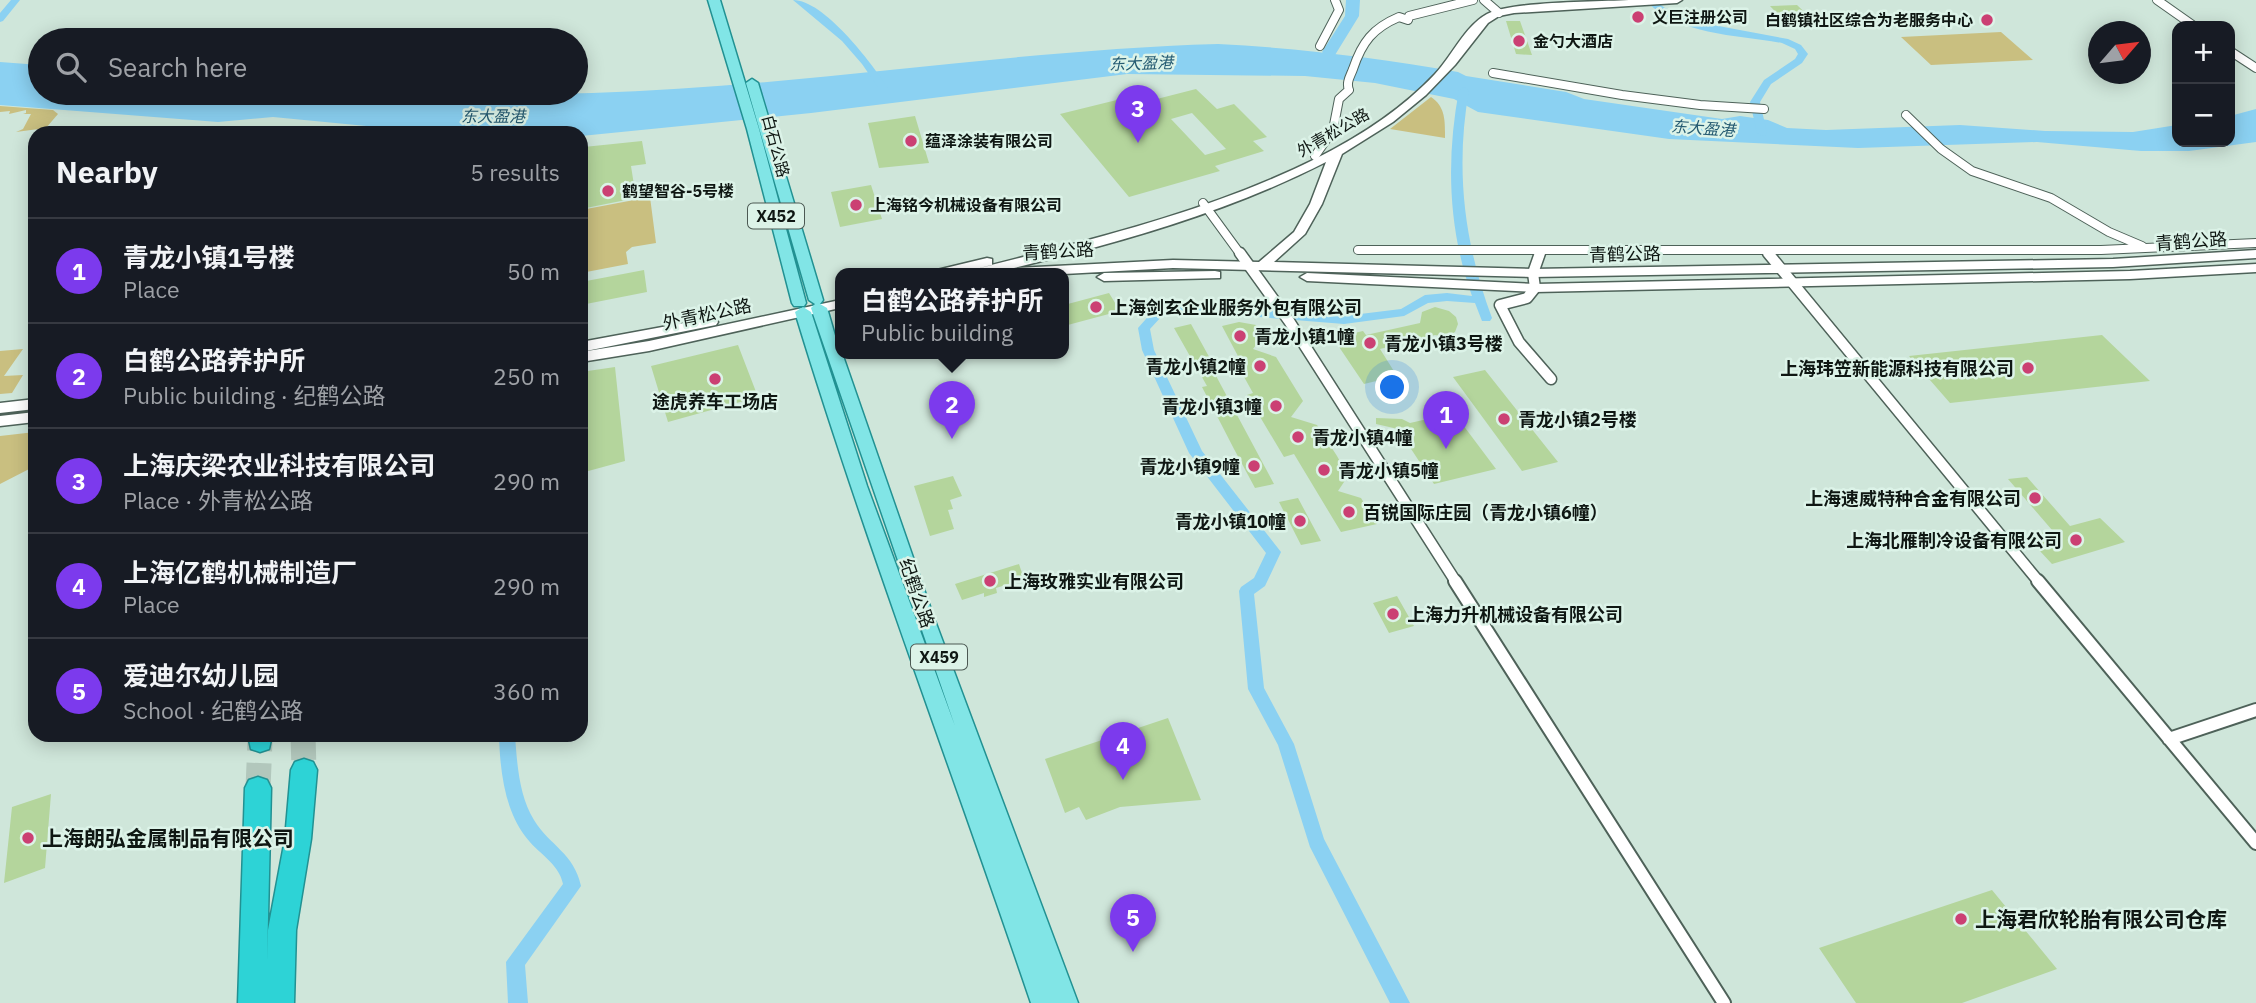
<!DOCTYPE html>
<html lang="en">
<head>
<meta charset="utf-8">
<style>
	:root { --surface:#171b24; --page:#20242c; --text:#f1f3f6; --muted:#9ea1a6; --line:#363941; --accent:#7c3aed }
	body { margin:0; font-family:"IBM Plex Sans","Noto Sans SC",sans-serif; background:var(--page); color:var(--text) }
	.controls { position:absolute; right:21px; top:21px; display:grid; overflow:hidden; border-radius:14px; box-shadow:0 4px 18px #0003 }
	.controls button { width:63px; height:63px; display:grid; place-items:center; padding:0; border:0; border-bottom:2px solid var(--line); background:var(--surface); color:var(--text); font:35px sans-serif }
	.compass { position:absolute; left:2088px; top:21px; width:63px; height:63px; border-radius:50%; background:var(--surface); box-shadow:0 4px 18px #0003; rotate:62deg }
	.you { position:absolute; left:1393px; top:388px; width:24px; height:24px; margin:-18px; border:5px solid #fff; border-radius:50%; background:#1a73e8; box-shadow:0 0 0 10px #1a73e833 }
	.badge { display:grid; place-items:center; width:46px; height:46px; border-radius:50%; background:var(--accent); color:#fff; font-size:23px; font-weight:700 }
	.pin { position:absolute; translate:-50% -58px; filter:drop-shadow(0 2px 4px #0008) }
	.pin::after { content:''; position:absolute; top:37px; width:24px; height:21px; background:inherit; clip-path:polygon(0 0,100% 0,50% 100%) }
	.popup { position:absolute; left:835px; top:268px; width:234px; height:91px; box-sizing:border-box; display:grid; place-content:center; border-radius:14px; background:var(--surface); filter:drop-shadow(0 2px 5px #0005); font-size:23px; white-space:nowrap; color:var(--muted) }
	.popup b { font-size:26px; color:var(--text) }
	.popup::after { content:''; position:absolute; left:50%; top:100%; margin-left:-14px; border:14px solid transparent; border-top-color:var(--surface) }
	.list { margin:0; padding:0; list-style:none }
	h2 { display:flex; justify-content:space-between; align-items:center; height:91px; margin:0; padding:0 28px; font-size:30px }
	h2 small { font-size:23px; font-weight:400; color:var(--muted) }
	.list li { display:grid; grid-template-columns:46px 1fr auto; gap:21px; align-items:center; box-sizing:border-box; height:105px; padding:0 28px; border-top:2px solid var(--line) }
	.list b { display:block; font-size:26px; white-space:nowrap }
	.list p { margin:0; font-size:23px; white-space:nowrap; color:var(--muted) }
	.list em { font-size:23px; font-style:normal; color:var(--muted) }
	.icon { flex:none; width:38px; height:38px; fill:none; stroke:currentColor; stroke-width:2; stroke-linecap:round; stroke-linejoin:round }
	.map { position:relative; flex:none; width:2256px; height:1003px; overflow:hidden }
	.search { position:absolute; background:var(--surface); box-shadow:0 4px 18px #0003; left:28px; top:28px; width:560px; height:77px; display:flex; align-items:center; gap:18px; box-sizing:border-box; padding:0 24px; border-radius:38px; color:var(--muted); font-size:26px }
	.panel { position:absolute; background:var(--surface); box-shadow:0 4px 18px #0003; left:28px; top:126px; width:560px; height:616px; border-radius:21px }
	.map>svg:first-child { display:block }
	.green { fill:#c9bf80 }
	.water { fill:#8bd1f2 }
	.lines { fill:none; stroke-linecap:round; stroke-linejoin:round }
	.canal { fill:#8bd1f2; fill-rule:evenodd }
	.river { fill:#8bd1f2; fill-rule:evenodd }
	.building { fill:#b4d59c; fill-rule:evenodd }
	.highway-tunnel { stroke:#b2c7bc; stroke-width:25; stroke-dasharray:25 12; stroke-linecap:butt }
	.street-far2-casing { stroke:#4e6259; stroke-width:10 }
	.street-far1-casing { stroke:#4e6259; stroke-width:13 }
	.street-casing { stroke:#4e6259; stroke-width:16 }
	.secondary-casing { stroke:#4e6259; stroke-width:3 }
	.primary-casing { stroke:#229192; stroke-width:3 }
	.highway-casing { stroke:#229192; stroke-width:3 }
	.street-far2 { stroke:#fff; stroke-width:8 }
	.street-far1 { stroke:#fff; stroke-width:10 }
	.street { stroke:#fff; stroke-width:12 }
	.secondary { fill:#fff; fill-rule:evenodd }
	.primary { fill:#81e5e6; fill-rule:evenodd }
	.highway { fill:#2dd3d6; fill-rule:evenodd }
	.poi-dot { fill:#cb4073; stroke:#dcf3e8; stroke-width:2.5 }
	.labels { text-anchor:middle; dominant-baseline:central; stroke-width:5; stroke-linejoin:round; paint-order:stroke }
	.far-poi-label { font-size:16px; font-weight:bold; fill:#0f1713; stroke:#dcf3e8; text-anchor:start }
	.far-water-label { font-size:16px; font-style:italic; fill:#255b72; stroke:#dcf3e8 }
	.far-street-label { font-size:16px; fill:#0f1713; stroke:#dcf3e8 }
	.shield { fill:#dcf3e8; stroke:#4c5953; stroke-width:2 }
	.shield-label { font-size:16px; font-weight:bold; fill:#0f1713 }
	.street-label { font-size:18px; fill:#0f1713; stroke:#dcf3e8 }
	.poi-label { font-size:18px; font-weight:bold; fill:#0f1713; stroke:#dcf3e8; text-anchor:start }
	.near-poi-label { font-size:21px; font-weight:bold; fill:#0f1713; stroke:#dcf3e8; text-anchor:start }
</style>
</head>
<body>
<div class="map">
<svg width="2256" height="1003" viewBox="0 0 2256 1003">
	<rect width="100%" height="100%" fill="#cfe6da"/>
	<path class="green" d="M2001,32L2033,60L1931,65L1901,37Z
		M1431,97C1446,107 1445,122 1445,138L1390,129Z
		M0,106L53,110L58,114L46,128L16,132L23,129L31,114H23L26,113V110L9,114L10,111L0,112Z
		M650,197L656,243L632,247L626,252L628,264L581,273V210Z
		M23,349L4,376L23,375L12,393L0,394V351Z
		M35,432V466L0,484V436Z"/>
	<path class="water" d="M1218,44C1299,48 1378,58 1458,72L1466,76L1566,92L1584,99L1722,119L1740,116L1768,120L1787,128L1826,130L1960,125L2045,131L2133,132L2177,125V142H2230V116L2256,109V142L2189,151H2141L2037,142L1858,148L1669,139L1478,112L1454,99L1375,83L1305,76L1127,74L811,113L581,136V133H439L273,117L218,122L0,105V62L40,65V93H443C493,96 542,94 592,93C801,87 1008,50 1218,44Z"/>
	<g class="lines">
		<path class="canal" d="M11,0H20L3,21L0,22V13Z
			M793,0C824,0 871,62 888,88L886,90H880L862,64L842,41Z
			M1645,0H1654L1665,8L1697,22L1788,39L1801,45L1808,54L1802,63L1771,84L1760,102L1767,133L1766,135L1762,136L1757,133L1750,102L1764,80L1795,59L1798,54L1795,49L1782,43C1737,35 1678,35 1645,0Z
			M1464,87L1469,90C1455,169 1464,243 1492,318L1490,321H1482L1475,303L1447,301L1428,303L1404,316L1344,324L1247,316L1184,314L1161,317L1150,329L1154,350L1202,451L1281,552L1265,586L1254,594L1264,688L1294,744L1324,839L1410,1003H1390L1310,847L1278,745L1248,689L1239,591L1241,587L1254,578L1266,553L1189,453L1142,350L1138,328L1153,311L1184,306L1247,308L1344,316L1401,309L1425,295L1447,293L1472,296C1448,229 1446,159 1459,90Z
			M499,735H515C517,763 519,796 534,820C550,846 574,853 581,886L525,965L528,1003H508L506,962L563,884C559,863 537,853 525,836C504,808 500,769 499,735Z"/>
		<path class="river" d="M1346,0H1360L1359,16L1335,55H1325L1322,52L1345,16Z"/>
	</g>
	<path class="building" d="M1797,5L1820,27L1791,28L1770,6Z
		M1506,21H1520L1532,55L1516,54Z
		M1196,89L1217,109L1234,104L1267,137L1253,141L1264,151L1215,166L1220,171L1129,197L1060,114L1137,95L1139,98L1149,96L1153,100ZM1192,113L1226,149L1205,155L1171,119Z
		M915,116L929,163L879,168L868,123Z
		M642,141L646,164L631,166L636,198L581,209V185L587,184L584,147Z
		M871,185L882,219L840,227L831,192Z
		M644,270L647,292L581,305V282Z
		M1109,293L1120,311L1064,326V305Z
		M1435,307L1449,311L1456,317L1458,324L1455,332L1446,337L1435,335L1380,349L1397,376L1364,384L1333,338L1363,331L1366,335L1420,323L1422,312Z
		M1239,322L1256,325L1263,336L1253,349L1276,357L1303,401L1291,417L1317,425L1337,456L1348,476L1338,491L1361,498L1377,524L1341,532L1294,454L1284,457L1247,395L1253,393L1234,359L1239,358L1222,326Z
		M1191,324L1218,373L1215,374L1274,484L1255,488L1234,449L1202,387L1207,386L1174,328Z
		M2102,335L2150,381L1950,403L1909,356Z
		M738,345L758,397L668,422L651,366Z
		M615,367L625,461L581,473V372Z
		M1485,370L1558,462L1522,471L1453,377Z
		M1454,413L1496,469L1434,484L1398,429L1376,424V418L1402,419L1410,423Z
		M953,476L962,496L950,500L953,509L948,510L954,529L930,536L914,486Z
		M2027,477L2070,526L2100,518L2125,542L2052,564L2027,537L2052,530L2008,479Z
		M1298,498L1321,541L1301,545L1279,502Z
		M1019,564L1024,579L996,588L997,593L984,597V593L962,600L955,584Z
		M1397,596L1414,626L1389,633L1373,603Z
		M1168,718L1201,800L1120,807L1086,820L1079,807L1065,813L1045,759Z
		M51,794L45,868L4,883L12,807Z
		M1992,890L2057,969L1962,1003H1856L1819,948Z"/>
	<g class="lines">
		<path class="highway-tunnel" d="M303,735L304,770
			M258,788L260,741"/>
		<defs>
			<path id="street-far2" d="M1484,0L1499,13
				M2157,0L2194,26
				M1320,46L1339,10L1335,0
				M2230,51L2256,68
				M1493,73L1622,95L1700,105L1764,109
				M1906,115L1941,149L1972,171L2051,198L2109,232L2142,246
				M1315,156L1333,130L1339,99L1349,90C1346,82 1350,77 1353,69C1362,42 1373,28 1399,17L1408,20L1409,16L1473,0
				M1203,203L1241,255
				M1358,250H2101L2256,243
				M1767,251L1770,255
				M1540,255L1541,251"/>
			<path id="street-far1" d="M1240,253L1289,321L1456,582
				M1540,253L1533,273L1535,288L1527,298L1500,305L1519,342L1551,379
				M1768,253L2039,582"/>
			<path id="street" d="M1455,581L1724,1003
				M2038,581L2256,843
				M2169,739L2256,710"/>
			<path id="secondary" d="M1629,0H1682L1677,3L1514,13L1499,16L1488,23L1455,65L1426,95L1393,122L1342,154L1322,204L1305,234L1274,262L1533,269L2113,259L2256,250V258L2113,267L1533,277L1173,268L1064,274L971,273L972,270C1089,240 1206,213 1315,159C1359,137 1401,110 1435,74C1452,56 1465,26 1487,14C1513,1 1597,2 1629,0ZM1326,162L1310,204L1294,232L1259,262L1173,260L1014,268C1122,242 1228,212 1326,162Z
				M987,258L992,259V265L960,273H936L937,270Z
				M2256,264V272L2130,279L1535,292L1307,281L1300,277L1307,273L1535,284L2130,271Z
				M1215,271L1220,272V278L1104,281L1097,277L1104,273Z
				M840,300V308L649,351L581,362V352L649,341Z
				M711,318L716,319L718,322L716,325L581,352V342Z
				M35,399V409L0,413V403Z
				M35,412V422L0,426V416Z"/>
			<path id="primary" d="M708,0H720L759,129L806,303L804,306H794L792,303L747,129Z
				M752,79L758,83L823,300L820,304L827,308L840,353H842L934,618L1078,1003H1031C953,772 866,545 795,312L803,307L811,312L867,486L955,726L811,308L815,304L809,300L746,83Z"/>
			<path id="highway" d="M248,735H272L269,749L260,752L251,749Z
				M304,759L313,762L317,770L311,839L296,930L294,1003H238L245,788L249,780L258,777L267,780L271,788L267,961L268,930L285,839L291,770L295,762Z"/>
		</defs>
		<use href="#street-far2" class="street-far2-casing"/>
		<use href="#street-far1" class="street-far1-casing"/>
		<use href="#street" class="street-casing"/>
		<use href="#secondary" class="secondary-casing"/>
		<use href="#primary" class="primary-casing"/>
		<use href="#highway" class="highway-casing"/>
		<use href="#street-far2" class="street-far2"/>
		<use href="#street-far1" class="street-far1"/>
		<use href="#street" class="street"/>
		<use href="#secondary" class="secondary"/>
		<use href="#primary" class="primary"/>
		<use href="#highway" class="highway"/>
	</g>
	<g class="poi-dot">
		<circle cx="1638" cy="17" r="7"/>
		<circle cx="1987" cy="20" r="7"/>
		<circle cx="1519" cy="41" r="7"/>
		<circle cx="911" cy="141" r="7"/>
		<circle cx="608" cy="191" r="7"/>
		<circle cx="856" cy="205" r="7"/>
		<circle cx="1096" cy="307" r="7"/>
		<circle cx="1240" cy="336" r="7"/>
		<circle cx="1370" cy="343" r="7"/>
		<circle cx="1260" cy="366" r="7"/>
		<circle cx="2028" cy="368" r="7"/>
		<circle cx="715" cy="379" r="7"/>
		<circle cx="1276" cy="406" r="7"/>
		<circle cx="1504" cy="419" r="7"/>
		<circle cx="1298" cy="437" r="7"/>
		<circle cx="1254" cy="466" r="7"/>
		<circle cx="1324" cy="470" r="7"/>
		<circle cx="2035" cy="498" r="7"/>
		<circle cx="1349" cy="512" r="7"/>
		<circle cx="1300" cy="521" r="7"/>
		<circle cx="2076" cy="540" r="7"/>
		<circle cx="990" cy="581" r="7"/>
		<circle cx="1393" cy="614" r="7"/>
		<circle cx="28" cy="838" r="7"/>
		<circle cx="1961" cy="919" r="7"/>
	</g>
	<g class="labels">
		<g class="far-poi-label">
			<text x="1652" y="17">义巨注册公司</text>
			<text x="1973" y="20" text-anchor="end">白鹤镇社区综合为老服务中心</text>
			<text x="1533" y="41">金勺大酒店</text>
			<text x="925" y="141">蕴泽涂装有限公司</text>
			<text x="622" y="191">鹤望智谷-5号楼</text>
			<text x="870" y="205">上海铭今机械设备有限公司</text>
		</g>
		<g class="far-water-label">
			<text transform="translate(1141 63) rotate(-2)">东大盈港</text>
			<text x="493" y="116">东大盈港</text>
			<text transform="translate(1703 128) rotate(4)">东大盈港</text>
		</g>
		<g class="far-street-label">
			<text transform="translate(1333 132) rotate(-30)">外青松公路</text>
			<text transform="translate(776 146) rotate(75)">白石公路</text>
		</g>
		<g class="shield">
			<rect x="748" y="203.5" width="56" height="25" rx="5"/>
			<rect x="911" y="644.5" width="56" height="25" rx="5"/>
		</g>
		<g class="shield-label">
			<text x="776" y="216">X452</text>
			<text x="939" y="657">X459</text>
		</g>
		<g class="street-label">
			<text transform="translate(2191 241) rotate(-4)">青鹤公路</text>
			<text transform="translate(1058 251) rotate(-3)">青鹤公路</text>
			<text transform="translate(1625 254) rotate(-1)">青鹤公路</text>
			<text transform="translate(707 314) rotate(-12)">外青松公路</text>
			<text transform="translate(917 593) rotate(71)">纪鹤公路</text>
		</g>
		<g class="poi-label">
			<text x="1110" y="307">上海剑玄企业服务外包有限公司</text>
			<text x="1254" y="336">青龙小镇1幢</text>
			<text x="1384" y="343">青龙小镇3号楼</text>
			<text x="1246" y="366" text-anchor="end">青龙小镇2幢</text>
			<text x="2014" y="368" text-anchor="end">上海玮笠新能源科技有限公司</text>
			<text x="715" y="401" text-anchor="middle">途虎养车工场店</text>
			<text x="1262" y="406" text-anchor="end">青龙小镇3幢</text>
			<text x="1518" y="419">青龙小镇2号楼</text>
			<text x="1312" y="437">青龙小镇4幢</text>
			<text x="1240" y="466" text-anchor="end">青龙小镇9幢</text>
			<text x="1338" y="470">青龙小镇5幢</text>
			<text x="2021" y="498" text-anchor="end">上海速威特种合金有限公司</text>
			<text x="1363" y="512">百锐国际庄园（青龙小镇6幢）</text>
			<text x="1286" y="521" text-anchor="end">青龙小镇10幢</text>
			<text x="2062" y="540" text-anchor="end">上海北雁制冷设备有限公司</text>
			<text x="1004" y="581">上海玫雅实业有限公司</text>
			<text x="1407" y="614">上海力升机械设备有限公司</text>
		</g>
		<g class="near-poi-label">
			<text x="42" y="838">上海朗弘金属制品有限公司</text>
			<text x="1975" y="919">上海君欣轮胎有限公司仓库</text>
		</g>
	</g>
</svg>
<div class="controls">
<button>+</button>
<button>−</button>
</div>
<svg class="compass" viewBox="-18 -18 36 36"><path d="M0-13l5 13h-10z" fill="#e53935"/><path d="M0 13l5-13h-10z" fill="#9ea1a6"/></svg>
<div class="you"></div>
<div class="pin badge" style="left:1446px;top:449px">1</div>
<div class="pin badge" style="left:952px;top:439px">2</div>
<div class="popup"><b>白鹤公路养护所</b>Public building</div>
<div class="pin badge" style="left:1138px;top:143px">3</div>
<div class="pin badge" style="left:1123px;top:780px">4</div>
<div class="pin badge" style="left:1133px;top:952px">5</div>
<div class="search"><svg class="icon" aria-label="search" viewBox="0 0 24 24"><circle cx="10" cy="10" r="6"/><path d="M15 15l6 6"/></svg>Search here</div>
<section class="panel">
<h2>Nearby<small>5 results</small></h2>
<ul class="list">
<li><span class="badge">1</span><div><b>青龙小镇1号楼</b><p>Place</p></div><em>50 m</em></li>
<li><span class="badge">2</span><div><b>白鹤公路养护所</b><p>Public building · 纪鹤公路</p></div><em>250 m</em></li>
<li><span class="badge">3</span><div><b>上海庆梁农业科技有限公司</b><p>Place · 外青松公路</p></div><em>290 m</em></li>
<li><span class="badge">4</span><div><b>上海亿鹤机械制造厂</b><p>Place</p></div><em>290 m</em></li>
<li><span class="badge">5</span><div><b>爱迪尔幼儿园</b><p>School · 纪鹤公路</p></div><em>360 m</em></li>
</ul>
</section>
</div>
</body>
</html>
